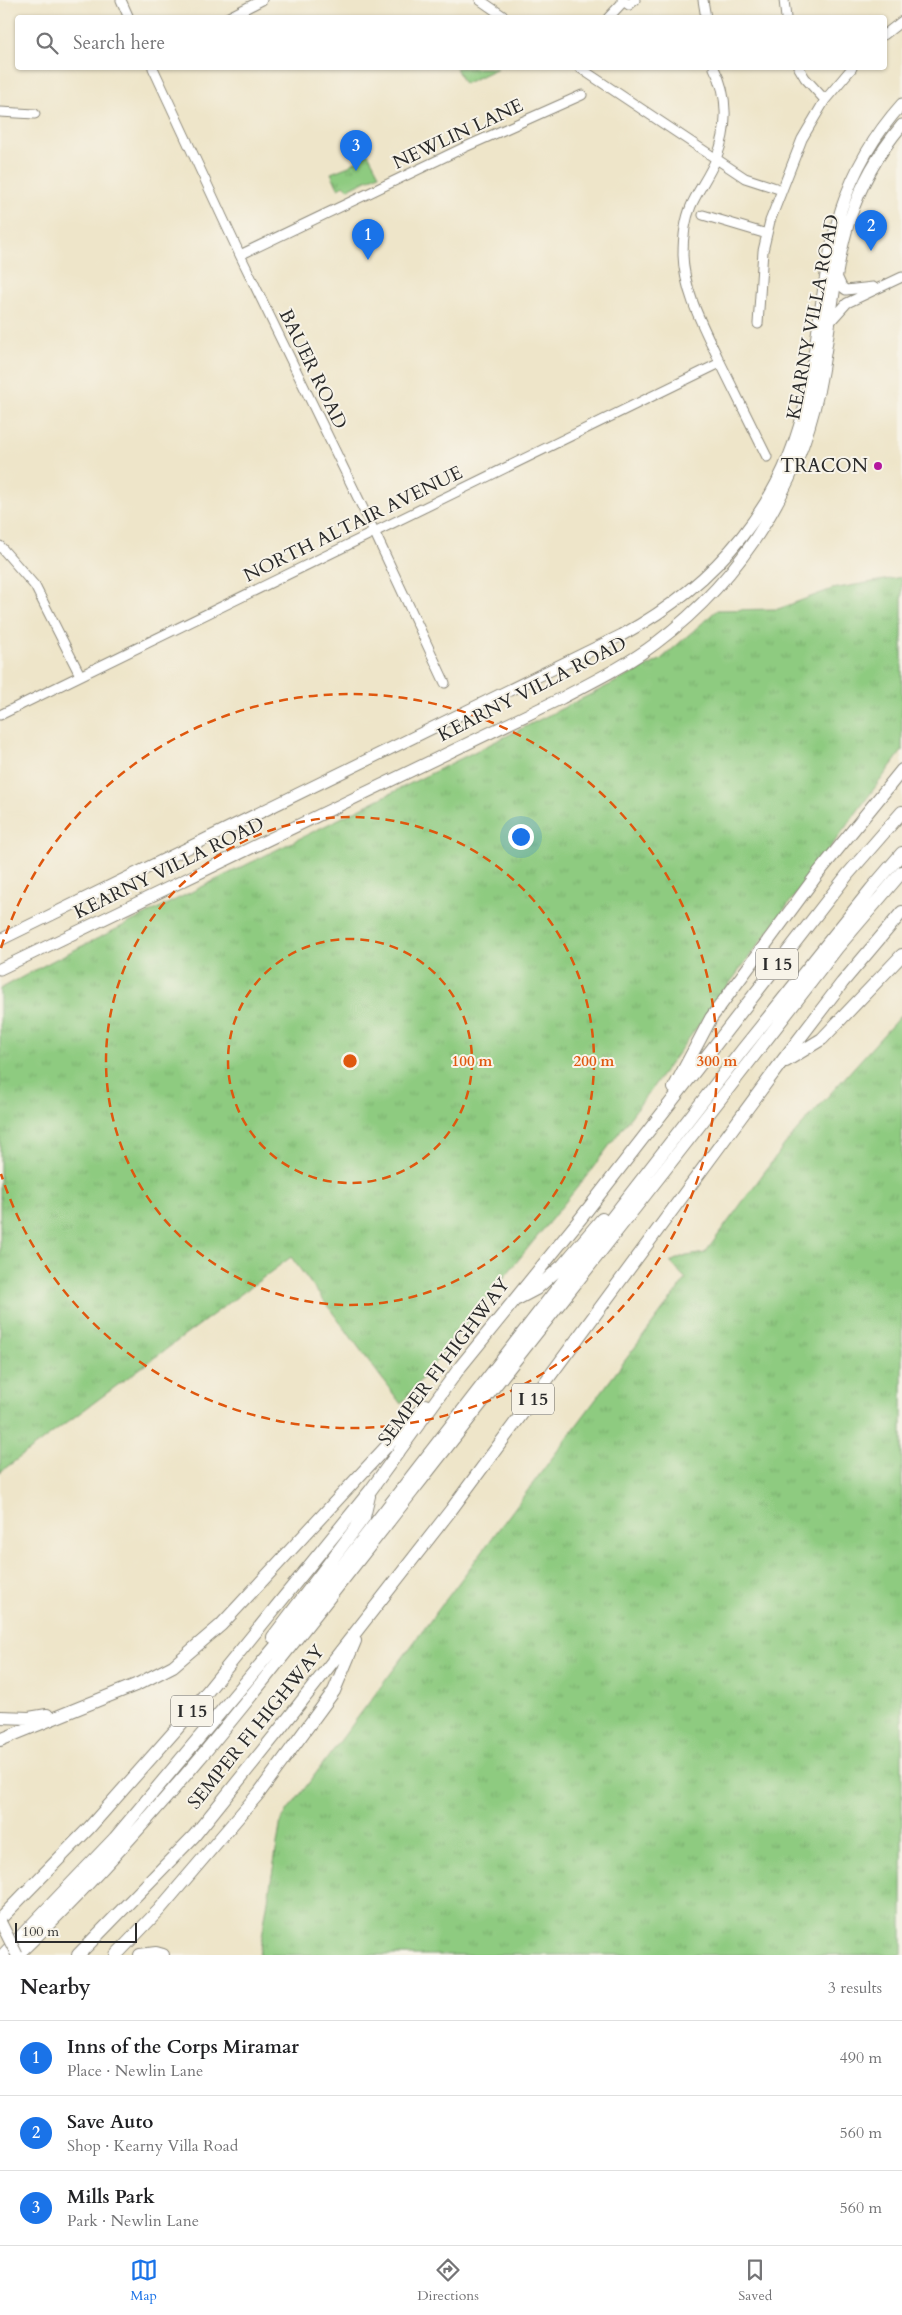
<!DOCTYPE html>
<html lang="en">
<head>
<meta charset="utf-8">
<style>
	:root { --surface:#fff; --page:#f2f2f2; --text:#202124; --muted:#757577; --line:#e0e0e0; --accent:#1a73e8 }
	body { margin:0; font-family:Cardo,serif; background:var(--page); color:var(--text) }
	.scale { position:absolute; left:15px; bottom:12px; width:122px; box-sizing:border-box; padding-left:5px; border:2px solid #2b2b2b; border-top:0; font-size:14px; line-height:18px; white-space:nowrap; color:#2b2b2b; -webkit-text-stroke:4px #f7f3e8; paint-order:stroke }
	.you { position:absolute; left:520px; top:836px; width:18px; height:18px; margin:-12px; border:4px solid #fff; border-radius:50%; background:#1a73e8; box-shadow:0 0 0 8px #1a73e833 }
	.badge { display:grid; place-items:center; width:32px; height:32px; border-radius:50%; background:var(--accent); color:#fff; font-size:16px; font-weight:700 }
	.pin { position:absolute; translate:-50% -41px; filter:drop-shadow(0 1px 2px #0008) }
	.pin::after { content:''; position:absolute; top:26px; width:18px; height:15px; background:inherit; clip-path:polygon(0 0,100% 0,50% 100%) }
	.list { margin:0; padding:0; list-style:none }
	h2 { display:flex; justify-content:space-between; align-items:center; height:65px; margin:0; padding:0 20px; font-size:21px }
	h2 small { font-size:16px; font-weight:400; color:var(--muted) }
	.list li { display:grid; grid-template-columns:32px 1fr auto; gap:15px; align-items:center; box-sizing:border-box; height:75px; padding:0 20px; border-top:1px solid var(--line) }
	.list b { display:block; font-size:19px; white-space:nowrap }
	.list p { margin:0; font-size:16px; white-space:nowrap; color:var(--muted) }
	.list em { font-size:16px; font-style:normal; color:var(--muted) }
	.icon { flex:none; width:28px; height:28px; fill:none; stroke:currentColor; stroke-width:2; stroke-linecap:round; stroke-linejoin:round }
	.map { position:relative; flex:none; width:902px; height:1955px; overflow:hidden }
	.search { position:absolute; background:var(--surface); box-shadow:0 1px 4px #0004; left:15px; right:15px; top:15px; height:55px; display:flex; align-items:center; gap:12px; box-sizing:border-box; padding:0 18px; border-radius:5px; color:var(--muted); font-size:19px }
	.sheet { height:290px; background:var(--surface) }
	nav { display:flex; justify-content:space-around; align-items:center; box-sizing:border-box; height:70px; border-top:1px solid var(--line); background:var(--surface); font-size:14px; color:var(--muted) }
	nav a { display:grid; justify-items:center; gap:2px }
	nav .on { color:var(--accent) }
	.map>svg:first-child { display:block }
	.grass { fill:url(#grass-tufts); stroke:#5c7b56 }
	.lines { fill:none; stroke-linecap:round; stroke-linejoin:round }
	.minor-casing { stroke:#8c887a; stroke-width:11 }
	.major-casing { stroke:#8c887a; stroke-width:13 }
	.highway-casing { stroke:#8c887a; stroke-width:14 }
	.minor { stroke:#fff; stroke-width:9 }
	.major { stroke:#fff; stroke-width:11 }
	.highway { stroke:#fff; stroke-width:12 }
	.major-bridge-casing { stroke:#8c887a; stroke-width:13; stroke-linecap:butt }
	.major-bridge { stroke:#fff; stroke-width:11 }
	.ring { fill:none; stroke:#df570e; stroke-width:2.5; stroke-dasharray:9 6 }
	.poi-dot { fill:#b5179e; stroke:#f7f3e8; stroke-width:2 }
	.labels { text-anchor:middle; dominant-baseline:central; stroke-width:4; stroke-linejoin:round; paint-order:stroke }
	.shield { fill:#f7f3e8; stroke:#686764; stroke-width:1 }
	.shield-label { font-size:18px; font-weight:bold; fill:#2b2b2b }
	.street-label { font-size:19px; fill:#2b2b2b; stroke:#f7f3e8 }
	.poi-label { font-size:19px; fill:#2b2b2b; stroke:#f7f3e8; text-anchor:end }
	.centre { fill:#df570e; stroke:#f7f3e8; stroke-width:2.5 }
	.ring-label { font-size:15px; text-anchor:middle; font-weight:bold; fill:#df570e; stroke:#f7f3e8; stroke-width:4; stroke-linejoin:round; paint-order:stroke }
</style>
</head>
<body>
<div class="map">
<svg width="902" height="1955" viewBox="0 0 902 1955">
	<defs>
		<pattern id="grass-tufts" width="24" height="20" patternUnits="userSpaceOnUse" patternTransform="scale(1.25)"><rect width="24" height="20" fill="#8ecb80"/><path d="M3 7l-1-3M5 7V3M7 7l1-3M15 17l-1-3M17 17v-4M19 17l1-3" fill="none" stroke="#7bae6f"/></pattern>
	</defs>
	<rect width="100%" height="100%" fill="#f7f3e8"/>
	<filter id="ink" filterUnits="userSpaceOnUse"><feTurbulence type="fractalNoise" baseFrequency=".02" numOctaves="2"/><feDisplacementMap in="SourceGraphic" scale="10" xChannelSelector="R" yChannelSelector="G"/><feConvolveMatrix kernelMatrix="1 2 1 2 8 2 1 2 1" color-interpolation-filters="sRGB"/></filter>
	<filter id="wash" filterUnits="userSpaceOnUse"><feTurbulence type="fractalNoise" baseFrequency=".0096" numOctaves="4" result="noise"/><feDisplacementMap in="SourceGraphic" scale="20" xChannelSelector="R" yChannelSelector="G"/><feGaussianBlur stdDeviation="1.12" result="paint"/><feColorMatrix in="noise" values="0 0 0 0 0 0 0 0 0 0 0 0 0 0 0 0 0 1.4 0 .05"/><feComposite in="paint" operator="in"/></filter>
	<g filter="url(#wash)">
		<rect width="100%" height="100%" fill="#eee5c9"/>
		<path class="grass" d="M456,68H498L464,84Z
			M368,153L379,174L348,189L344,185L338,188L331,173L349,166Z
			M902,577V751L589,1173L401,1404L291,1257L0,1472V989L54,960L660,660L717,610L778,609L832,589Z
			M902,1014V1955H259L281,1820L686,1279L670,1262L681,1257L705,1253L785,1144Z"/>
	</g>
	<g filter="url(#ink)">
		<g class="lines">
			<defs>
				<path id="minor" d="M121,0L129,18
					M480,0L506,18
					M622,0L629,5L635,0
					M703,0L706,18
					M784,0L786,18
					M227,18L262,0
					M608,18L623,2
					M884,35L902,21
					M153,68L240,255L374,531L445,683
					M580,68L745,178L782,190
					M714,68C729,96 728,129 716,159C709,176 698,190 691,206C685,220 683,239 683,255C684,292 703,326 718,358C734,391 751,424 767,457
					M799,68L805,78L825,100
					M0,112L35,114
					M703,215L767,234
					M240,255L463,148L582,95
					M837,276L842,287L846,290L873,287
					M829,323L847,303L902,277
					M758,324L763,251L770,221L802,139L825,100L852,68
					M0,546L35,586L80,675
					M0,715L720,363"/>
				<path id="major" d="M0,940L622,635C716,584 786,503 807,395C829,285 821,194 902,104
					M0,969L562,698C594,681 627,665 656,643C744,577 804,480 822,372C839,276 835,205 902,125"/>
				<path id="highway" d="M786,1061L822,1039L902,955
					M674,1088L711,1018L819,872L902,770
					M517,1299L536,1289L563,1265L602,1219
					M273,1637L364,1517L369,1496
					M0,1717L29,1718L47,1715
					M0,1740L138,1684L173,1666L221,1625L425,1405
					M0,1919L89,1828L181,1724L370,1491L461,1366L581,1218L848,874L902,812
					M3,1955L115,1838L332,1579L743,1049L872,888L902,853
					M17,1955C164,1815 286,1652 411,1493C553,1311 697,1131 837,948L902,872
					M78,1955L194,1836L280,1729L451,1510L780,1064L842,983L902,912
					M116,1955L159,1910L259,1793L334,1691L355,1641
					M140,1955L156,1953L163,1955"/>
			</defs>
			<use href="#minor" class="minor-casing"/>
			<use href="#major" class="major-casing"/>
			<use href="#highway" class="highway-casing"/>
			<use href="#minor" class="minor"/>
			<use href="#major" class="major"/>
			<use href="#highway" class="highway"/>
			<defs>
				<path id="major-bridge" d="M0,1921L17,1955"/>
			</defs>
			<use href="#major-bridge" class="major-bridge-casing"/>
			<use href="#major-bridge" class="major-bridge"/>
		</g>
	</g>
	<g class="ring">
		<circle cx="350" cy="1061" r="122"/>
		<circle cx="350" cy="1061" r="244"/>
		<path d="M1 948A367 367 0 1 1 1 1174"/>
	</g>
	<circle class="poi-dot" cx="878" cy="466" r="5"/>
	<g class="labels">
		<g class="shield">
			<rect x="756" y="948.5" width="42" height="31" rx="4"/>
			<rect x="512" y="1383.5" width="42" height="31" rx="4"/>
			<rect x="171" y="1695.5" width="42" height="31" rx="4"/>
		</g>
		<g class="shield-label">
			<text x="777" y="964">I 15</text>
			<text x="533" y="1399">I 15</text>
			<text x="192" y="1711">I 15</text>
		</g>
		<g class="street-label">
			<text transform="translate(458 134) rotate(-25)">NEWLIN LANE</text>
			<text transform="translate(813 317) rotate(-79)">KEARNY VILLA ROAD</text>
			<text transform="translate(313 369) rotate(64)">BAUER ROAD</text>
			<text transform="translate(353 524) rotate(-26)">NORTH ALTAIR AVENUE</text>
			<text transform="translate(532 689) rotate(-27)">KEARNY VILLA ROAD</text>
			<text transform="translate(169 868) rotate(-26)">KEARNY VILLA ROAD</text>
			<text transform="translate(444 1362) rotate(-53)">SEMPER FI HIGHWAY</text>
			<text transform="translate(256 1727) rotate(-51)">SEMPER FI HIGHWAY</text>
		</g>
		<g class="poi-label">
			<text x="868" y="466">TRACON</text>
		</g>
	</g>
	<circle cx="350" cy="1061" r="8" class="centre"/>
	<g class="ring-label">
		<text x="472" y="1066">100 m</text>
		<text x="594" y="1066">200 m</text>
		<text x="717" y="1066">300 m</text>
	</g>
</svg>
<div class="scale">100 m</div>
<div class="you"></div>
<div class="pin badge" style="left:368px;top:260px">1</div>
<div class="pin badge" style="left:871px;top:251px">2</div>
<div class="pin badge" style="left:356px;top:171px">3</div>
<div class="search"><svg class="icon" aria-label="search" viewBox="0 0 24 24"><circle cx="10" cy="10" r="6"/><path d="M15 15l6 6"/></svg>Search here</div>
</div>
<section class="sheet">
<h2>Nearby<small>3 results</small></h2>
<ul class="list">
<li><span class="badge">1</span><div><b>Inns of the Corps Miramar</b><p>Place · Newlin Lane</p></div><em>490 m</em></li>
<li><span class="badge">2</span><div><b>Save Auto</b><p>Shop · Kearny Villa Road</p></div><em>560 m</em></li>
<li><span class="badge">3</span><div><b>Mills Park</b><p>Park · Newlin Lane</p></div><em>560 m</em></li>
</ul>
</section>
<nav>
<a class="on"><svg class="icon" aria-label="map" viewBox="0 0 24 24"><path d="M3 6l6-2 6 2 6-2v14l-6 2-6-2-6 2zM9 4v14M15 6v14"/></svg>Map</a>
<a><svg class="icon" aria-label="directions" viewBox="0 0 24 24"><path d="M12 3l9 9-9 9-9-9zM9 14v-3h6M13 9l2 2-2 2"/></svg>Directions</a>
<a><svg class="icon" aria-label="saved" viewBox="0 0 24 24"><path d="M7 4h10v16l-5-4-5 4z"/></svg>Saved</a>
</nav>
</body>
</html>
